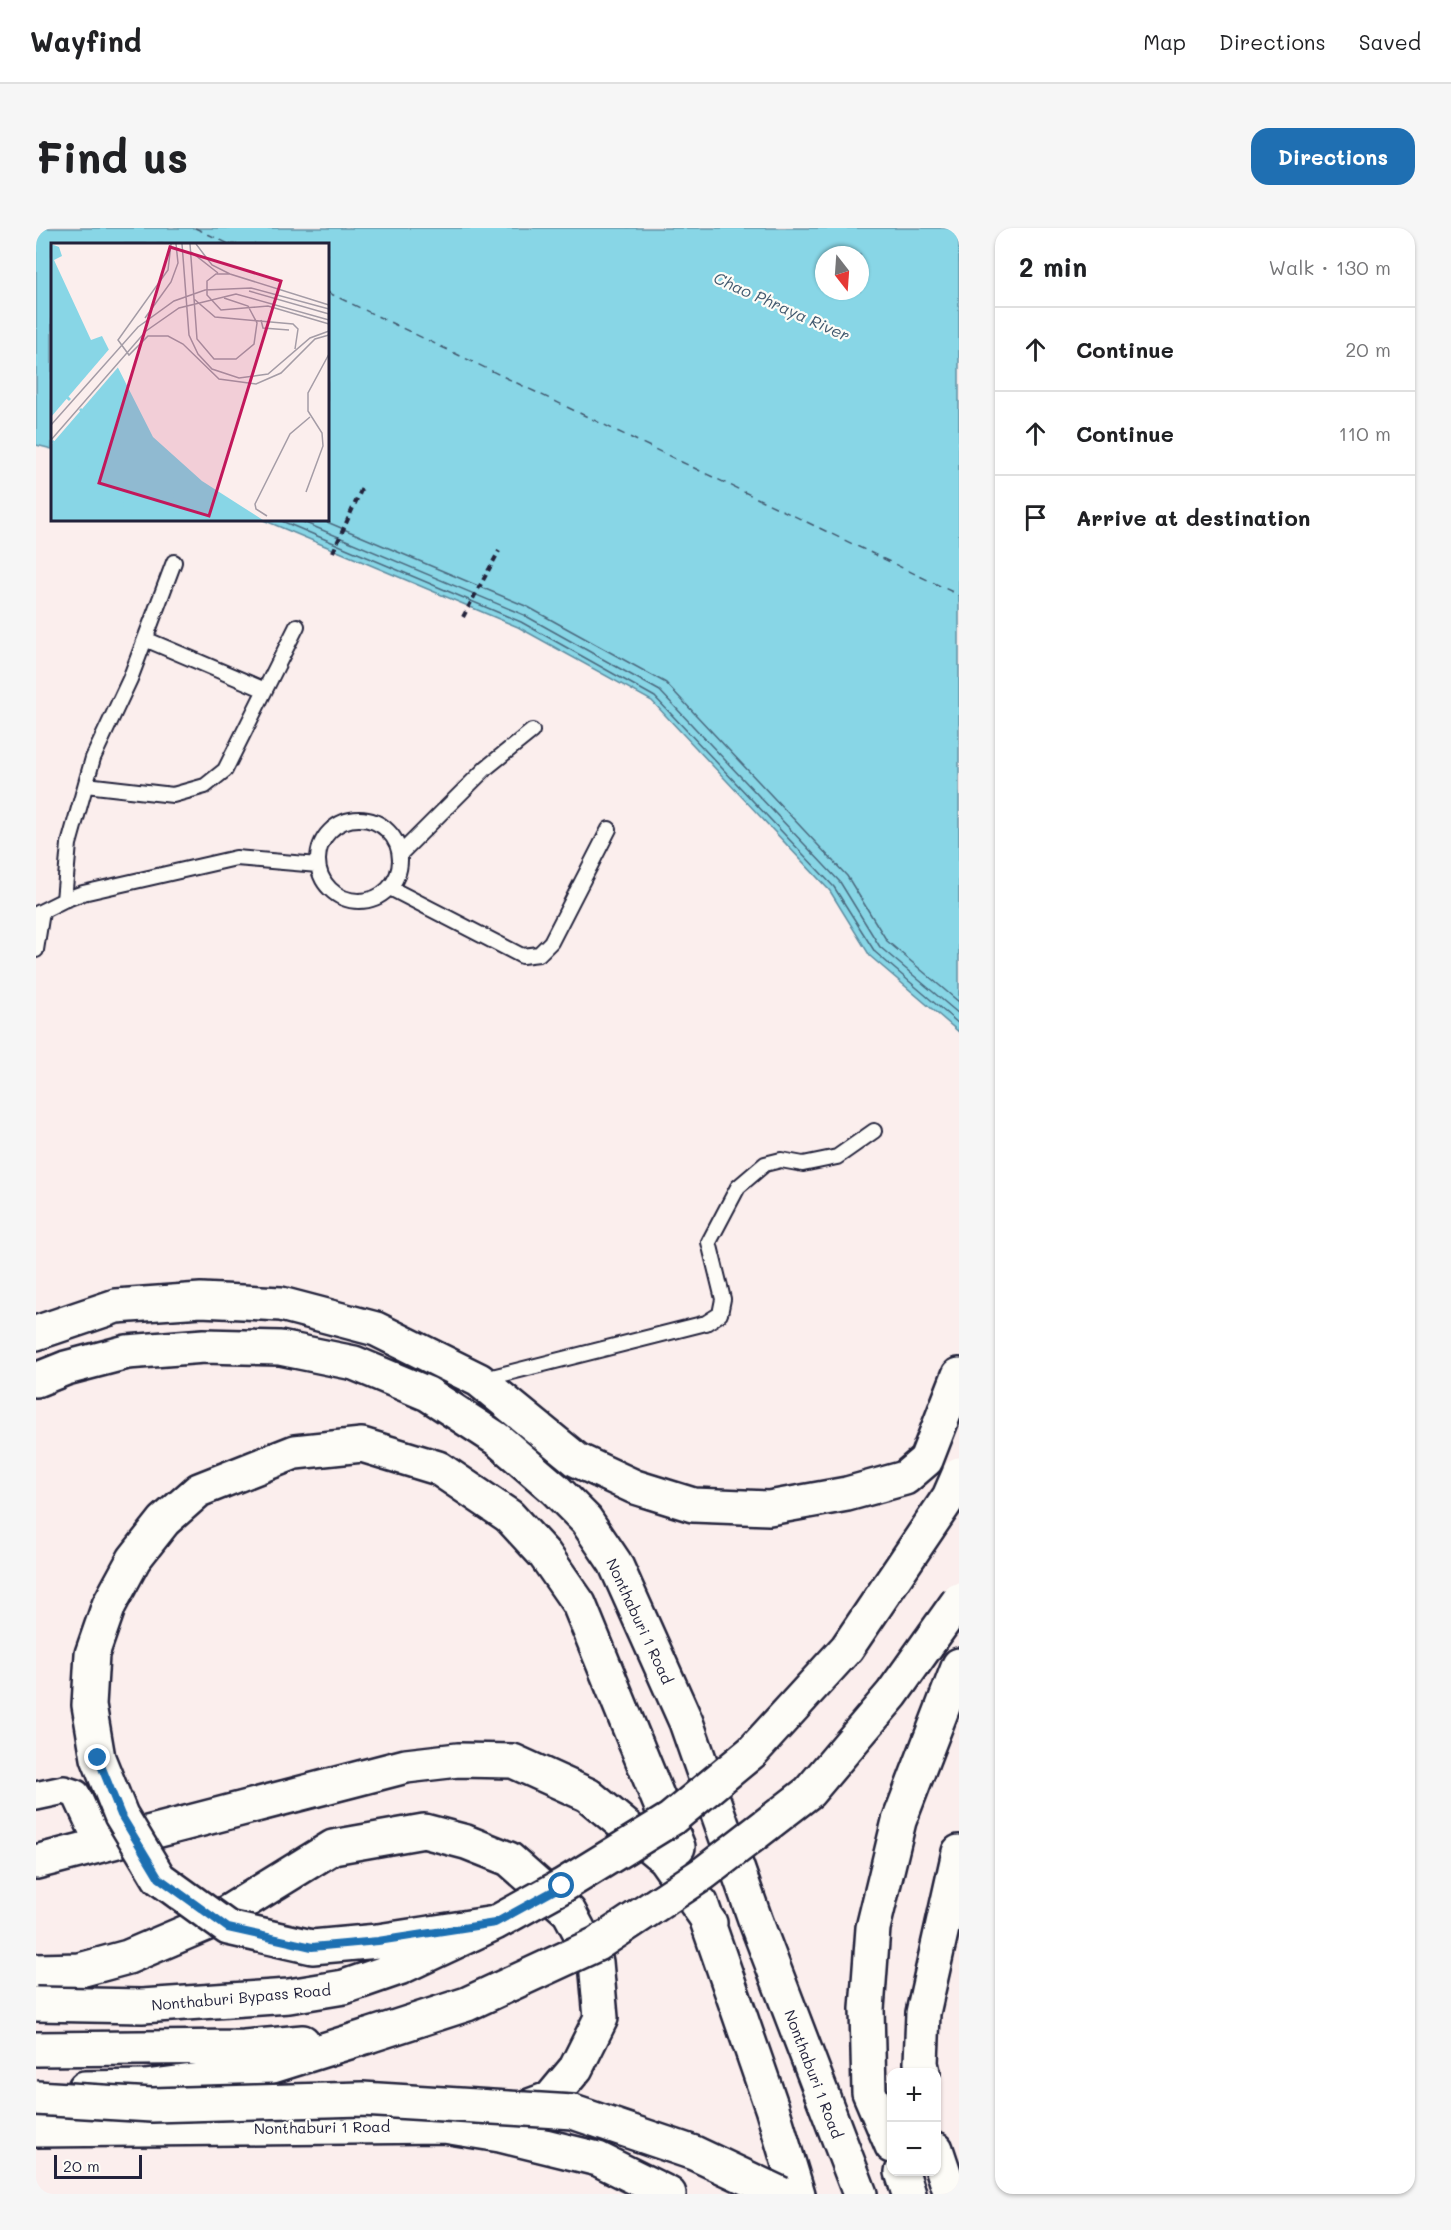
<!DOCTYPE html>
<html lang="en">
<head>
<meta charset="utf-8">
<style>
	:root { --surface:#fff; --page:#f6f6f6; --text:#202124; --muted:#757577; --line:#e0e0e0; --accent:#1f6fb2 }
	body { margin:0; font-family:Mali,sans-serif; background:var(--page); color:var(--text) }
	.controls { position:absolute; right:18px; bottom:18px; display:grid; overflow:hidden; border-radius:12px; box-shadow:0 2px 4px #0004 }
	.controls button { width:54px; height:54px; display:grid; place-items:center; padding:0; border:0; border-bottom:2px solid var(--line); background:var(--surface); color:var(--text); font:30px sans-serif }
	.compass { position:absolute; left:779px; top:18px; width:54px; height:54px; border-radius:50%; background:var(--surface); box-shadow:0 2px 4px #0004; rotate:163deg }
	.scale { position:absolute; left:18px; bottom:15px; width:88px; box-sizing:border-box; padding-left:6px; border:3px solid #22223b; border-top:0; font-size:16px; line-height:21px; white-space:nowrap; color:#22223b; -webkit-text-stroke:4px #fdfcf7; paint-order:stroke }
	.stop { position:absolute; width:18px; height:18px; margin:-14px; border:4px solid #1f6fb2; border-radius:50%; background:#fff }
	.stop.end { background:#1f6fb2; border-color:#fff; box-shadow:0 2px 6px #0008 }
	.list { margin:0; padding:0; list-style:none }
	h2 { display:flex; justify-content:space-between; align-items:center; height:78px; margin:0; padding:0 24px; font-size:26px }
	h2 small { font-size:20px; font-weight:400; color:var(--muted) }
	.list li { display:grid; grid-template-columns:39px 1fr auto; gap:18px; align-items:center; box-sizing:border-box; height:84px; padding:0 24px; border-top:2px solid var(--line) }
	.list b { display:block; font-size:22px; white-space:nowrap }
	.list em { font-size:20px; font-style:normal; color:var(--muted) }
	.icon { flex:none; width:33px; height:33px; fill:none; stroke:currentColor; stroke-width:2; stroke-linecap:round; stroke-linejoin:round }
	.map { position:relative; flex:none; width:923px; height:1966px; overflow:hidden; border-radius:18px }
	header { display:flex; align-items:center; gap:36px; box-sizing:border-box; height:84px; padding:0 30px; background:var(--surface); border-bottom:2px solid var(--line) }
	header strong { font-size:28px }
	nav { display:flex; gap:33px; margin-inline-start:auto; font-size:21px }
	.intro { display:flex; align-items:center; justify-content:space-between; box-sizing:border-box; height:144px; padding:0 36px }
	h1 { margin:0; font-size:42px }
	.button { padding:15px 27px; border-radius:18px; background:var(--accent); color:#fff; font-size:21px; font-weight:700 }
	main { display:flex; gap:36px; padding:0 36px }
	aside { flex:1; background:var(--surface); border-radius:18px; box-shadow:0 2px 4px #0004 }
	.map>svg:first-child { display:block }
	.water { fill:#88d6e6; stroke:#5f8ea2; stroke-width:1.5; fill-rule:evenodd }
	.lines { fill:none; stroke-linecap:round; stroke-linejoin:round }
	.shore { stroke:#4b6a7f; stroke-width:1.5 }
	.ferry { stroke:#41586e; stroke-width:1.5; stroke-dasharray:8 6; stroke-linecap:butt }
	.lane-casing { stroke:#22223b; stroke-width:18 }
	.street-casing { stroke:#22223b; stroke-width:32 }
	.secondary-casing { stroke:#22223b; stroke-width:38 }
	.path { stroke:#22223b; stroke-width:4; stroke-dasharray:6 4.5; stroke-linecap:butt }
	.lane { stroke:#fdfcf7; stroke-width:14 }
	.street { stroke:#fdfcf7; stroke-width:27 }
	.secondary { stroke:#fdfcf7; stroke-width:33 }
	.secondary-bridge-casing { stroke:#22223b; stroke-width:38; stroke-linecap:butt }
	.secondary-bridge { stroke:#fdfcf7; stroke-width:33 }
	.route { stroke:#1f6fb2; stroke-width:8 }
	.labels { text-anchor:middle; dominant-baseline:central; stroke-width:4.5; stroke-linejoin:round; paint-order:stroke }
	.street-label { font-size:15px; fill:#22223b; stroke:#fdfcf7 }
	.water-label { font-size:16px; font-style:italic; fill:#41586e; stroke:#fdfcf7 }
	.inset-river { fill:none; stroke:#88d6e6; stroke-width:3 }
	.inset-road { fill:none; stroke:#a49ca6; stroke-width:1.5 }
	.view { fill:#c2185b; fill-opacity:0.15; stroke:#c2185b; stroke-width:3 }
	.inset-edge { fill:none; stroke:#22223b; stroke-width:3 }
</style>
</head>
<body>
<header>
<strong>Wayfind</strong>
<nav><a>Map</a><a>Directions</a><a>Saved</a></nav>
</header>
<div class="intro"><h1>Find us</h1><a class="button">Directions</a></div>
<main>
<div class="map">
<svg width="923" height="1966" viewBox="0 0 923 1966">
	<rect width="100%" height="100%" fill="#fbeeed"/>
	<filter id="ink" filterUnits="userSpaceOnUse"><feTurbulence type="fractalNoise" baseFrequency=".0167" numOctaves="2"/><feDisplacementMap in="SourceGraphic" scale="12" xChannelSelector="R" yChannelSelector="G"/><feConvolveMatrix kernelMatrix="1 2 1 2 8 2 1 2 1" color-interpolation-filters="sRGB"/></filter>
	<g filter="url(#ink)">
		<path class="water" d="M0,0H923V804L834,728L794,663L616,473L482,399L225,291H291V16H16V221L0,217ZM788,27H824V63H788Z"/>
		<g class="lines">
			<path class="shore" d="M241,291L485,394L619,469L798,659L839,724L923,796
				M260,291L488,387L624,463L804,654L844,719L923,786
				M284,291L492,379L630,455L811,648L851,713L923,774"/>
			<path class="ferry" d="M159,0L193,16
				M914,0L923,4
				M291,64L923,367"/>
			<defs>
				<path id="lane" d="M109,411L229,462
					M50,557L137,567L169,558L189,542L261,398
					M282 632a41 41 0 1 1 82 0a41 41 0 1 1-82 0Z
					M365,625L450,540L496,503
					M354,660L486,728L503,726L515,714L573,601
					M28,672L33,616L57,530L94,451L138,334
					M0,686L28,672L47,665L200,630L282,637
					M0,722L6,684
					M448,1151L670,1095L684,1086L687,1071L673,1014L702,959L729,936L745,932L767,936L801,929L838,903"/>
				<path id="street" d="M0,1568L28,1562L40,1566L64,1618"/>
				<path id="secondary" d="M0,1105L80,1078L165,1072L245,1076L340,1101L443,1152L541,1232L599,1259L657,1277L733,1280L811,1266L869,1250L890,1232L923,1147
					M0,1152L30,1140L91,1124L168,1118L244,1120L318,1135L392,1166L461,1211L519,1261L550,1292L579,1335L650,1494L720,1694L824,1966
					M600,1516L642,1619
					M0,1634L370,1538L422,1532L477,1533L552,1567L628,1630L674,1695
					M665,1675L736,1880L762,1966
					M0,1743L44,1742L92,1729L179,1692L297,1619L388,1603L430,1614L473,1631L533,1684L560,1734L565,1790L540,1840L515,1870L469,1887L408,1898
					M0,1821L208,1819L267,1814
					M887,1844L885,1835L887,1785L923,1624
					M49,1860L109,1859L211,1846L332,1808
					M0,1902L408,1898L464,1907L562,1931L633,1966
					M856,1918L833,1864L831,1781L837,1700L863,1593L923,1437
					M900,1921L915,1966
					M866,1944L873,1966"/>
			</defs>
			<use href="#lane" class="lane-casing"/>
			<use href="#street" class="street-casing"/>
			<use href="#secondary" class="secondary-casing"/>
			<path class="path" d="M297,324L326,260
				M427,389L463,323"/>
			<use href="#lane" class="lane"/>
			<use href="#street" class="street"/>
			<use href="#secondary" class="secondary"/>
			<defs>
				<path id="secondary-bridge" d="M459,1695L342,1713L276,1719L192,1700L123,1650L85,1587L62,1530L53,1477L56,1426L73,1377L98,1331L128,1293L163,1262L259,1224L326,1217L402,1240L473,1288L509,1327L543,1376L600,1516
					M0,1776L106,1778L253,1768L308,1759L363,1740L459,1695L526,1658L635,1591L716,1524L811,1420L913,1269L923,1246
					M332,1808L431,1776L561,1716L668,1645L773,1564L856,1466L923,1372
					M0,1870L116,1877L326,1871L537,1884L658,1925L745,1966"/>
			</defs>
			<use href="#secondary-bridge" class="secondary-bridge-casing"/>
			<use href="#secondary-bridge" class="secondary-bridge"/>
		</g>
	</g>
	<g class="lines" filter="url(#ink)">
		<path class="route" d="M62,1530L85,1587L123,1650L192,1700L276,1719L342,1713L459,1695L526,1658"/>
	</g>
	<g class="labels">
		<g class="street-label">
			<text transform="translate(604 1393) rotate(65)">Nonthaburi 1 Road</text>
			<text transform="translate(205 1769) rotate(-5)">Nonthaburi Bypass Road</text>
			<text transform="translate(778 1846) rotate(69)">Nonthaburi 1 Road</text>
			<text transform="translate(286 1899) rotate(-1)">Nonthaburi 1 Road</text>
		</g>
		<g class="water-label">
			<text transform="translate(746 78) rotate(24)">Chao Phraya River</text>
		</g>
	</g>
	<g transform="translate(15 15)">
		<rect width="278" height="278" fill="#fbeeed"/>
		<path d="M0,1L8,4L11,13L3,17L40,97L51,93L102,194L151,238L212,277H0Z" fill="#88d6e6"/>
		<path d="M60,104L69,122L0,202V174Z" fill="#fbeeed"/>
		<path class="inset-river" d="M0,139L19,157M29,166L149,277M1,198L90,277"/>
		<path class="inset-road" d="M120,1L117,27L67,97L78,112L97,93H117L132,101L168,136L205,141L230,130L264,96L278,92M131,1L138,92L147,111L161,126L188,135L217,131L259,95L278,88M139,1L146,96L163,116H185L203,101L206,80L197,63L173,55M145,1L161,22L179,31L278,62M139,8L167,30M179,31H165L156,38V52L170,67L217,63L278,81M198,48L278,71M143,56L164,74L242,81L247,86L244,106M94,75L120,39L127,20L125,1M210,77L212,85L238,87M0,182L87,84L123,58L154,47L200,45L278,66M0,197L95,88L128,65L185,51L278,77M255,249L272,203L271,190L257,168V150L278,111M216,273L205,266L204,261L239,191L259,174"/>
		<path class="view" d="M119,4L230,38L158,273L48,240Z"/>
		<rect width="278" height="278" class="inset-edge"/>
	</g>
</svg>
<div class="controls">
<button>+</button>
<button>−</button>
</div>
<svg class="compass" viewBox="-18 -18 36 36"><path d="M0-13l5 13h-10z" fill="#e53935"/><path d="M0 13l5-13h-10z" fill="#757577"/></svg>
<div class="scale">20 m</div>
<div class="stop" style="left:526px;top:1658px"></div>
<div class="stop end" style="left:62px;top:1530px"></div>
</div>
<aside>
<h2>2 min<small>Walk · 130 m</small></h2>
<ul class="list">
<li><svg class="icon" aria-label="ahead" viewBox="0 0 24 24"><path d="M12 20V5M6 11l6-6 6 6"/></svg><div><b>Continue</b></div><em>20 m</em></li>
<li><svg class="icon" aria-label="ahead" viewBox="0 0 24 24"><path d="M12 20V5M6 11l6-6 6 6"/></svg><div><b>Continue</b></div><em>110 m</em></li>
<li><svg class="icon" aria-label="arrive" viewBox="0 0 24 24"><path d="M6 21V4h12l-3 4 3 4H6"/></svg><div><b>Arrive at destination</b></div></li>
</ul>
</aside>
</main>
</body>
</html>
